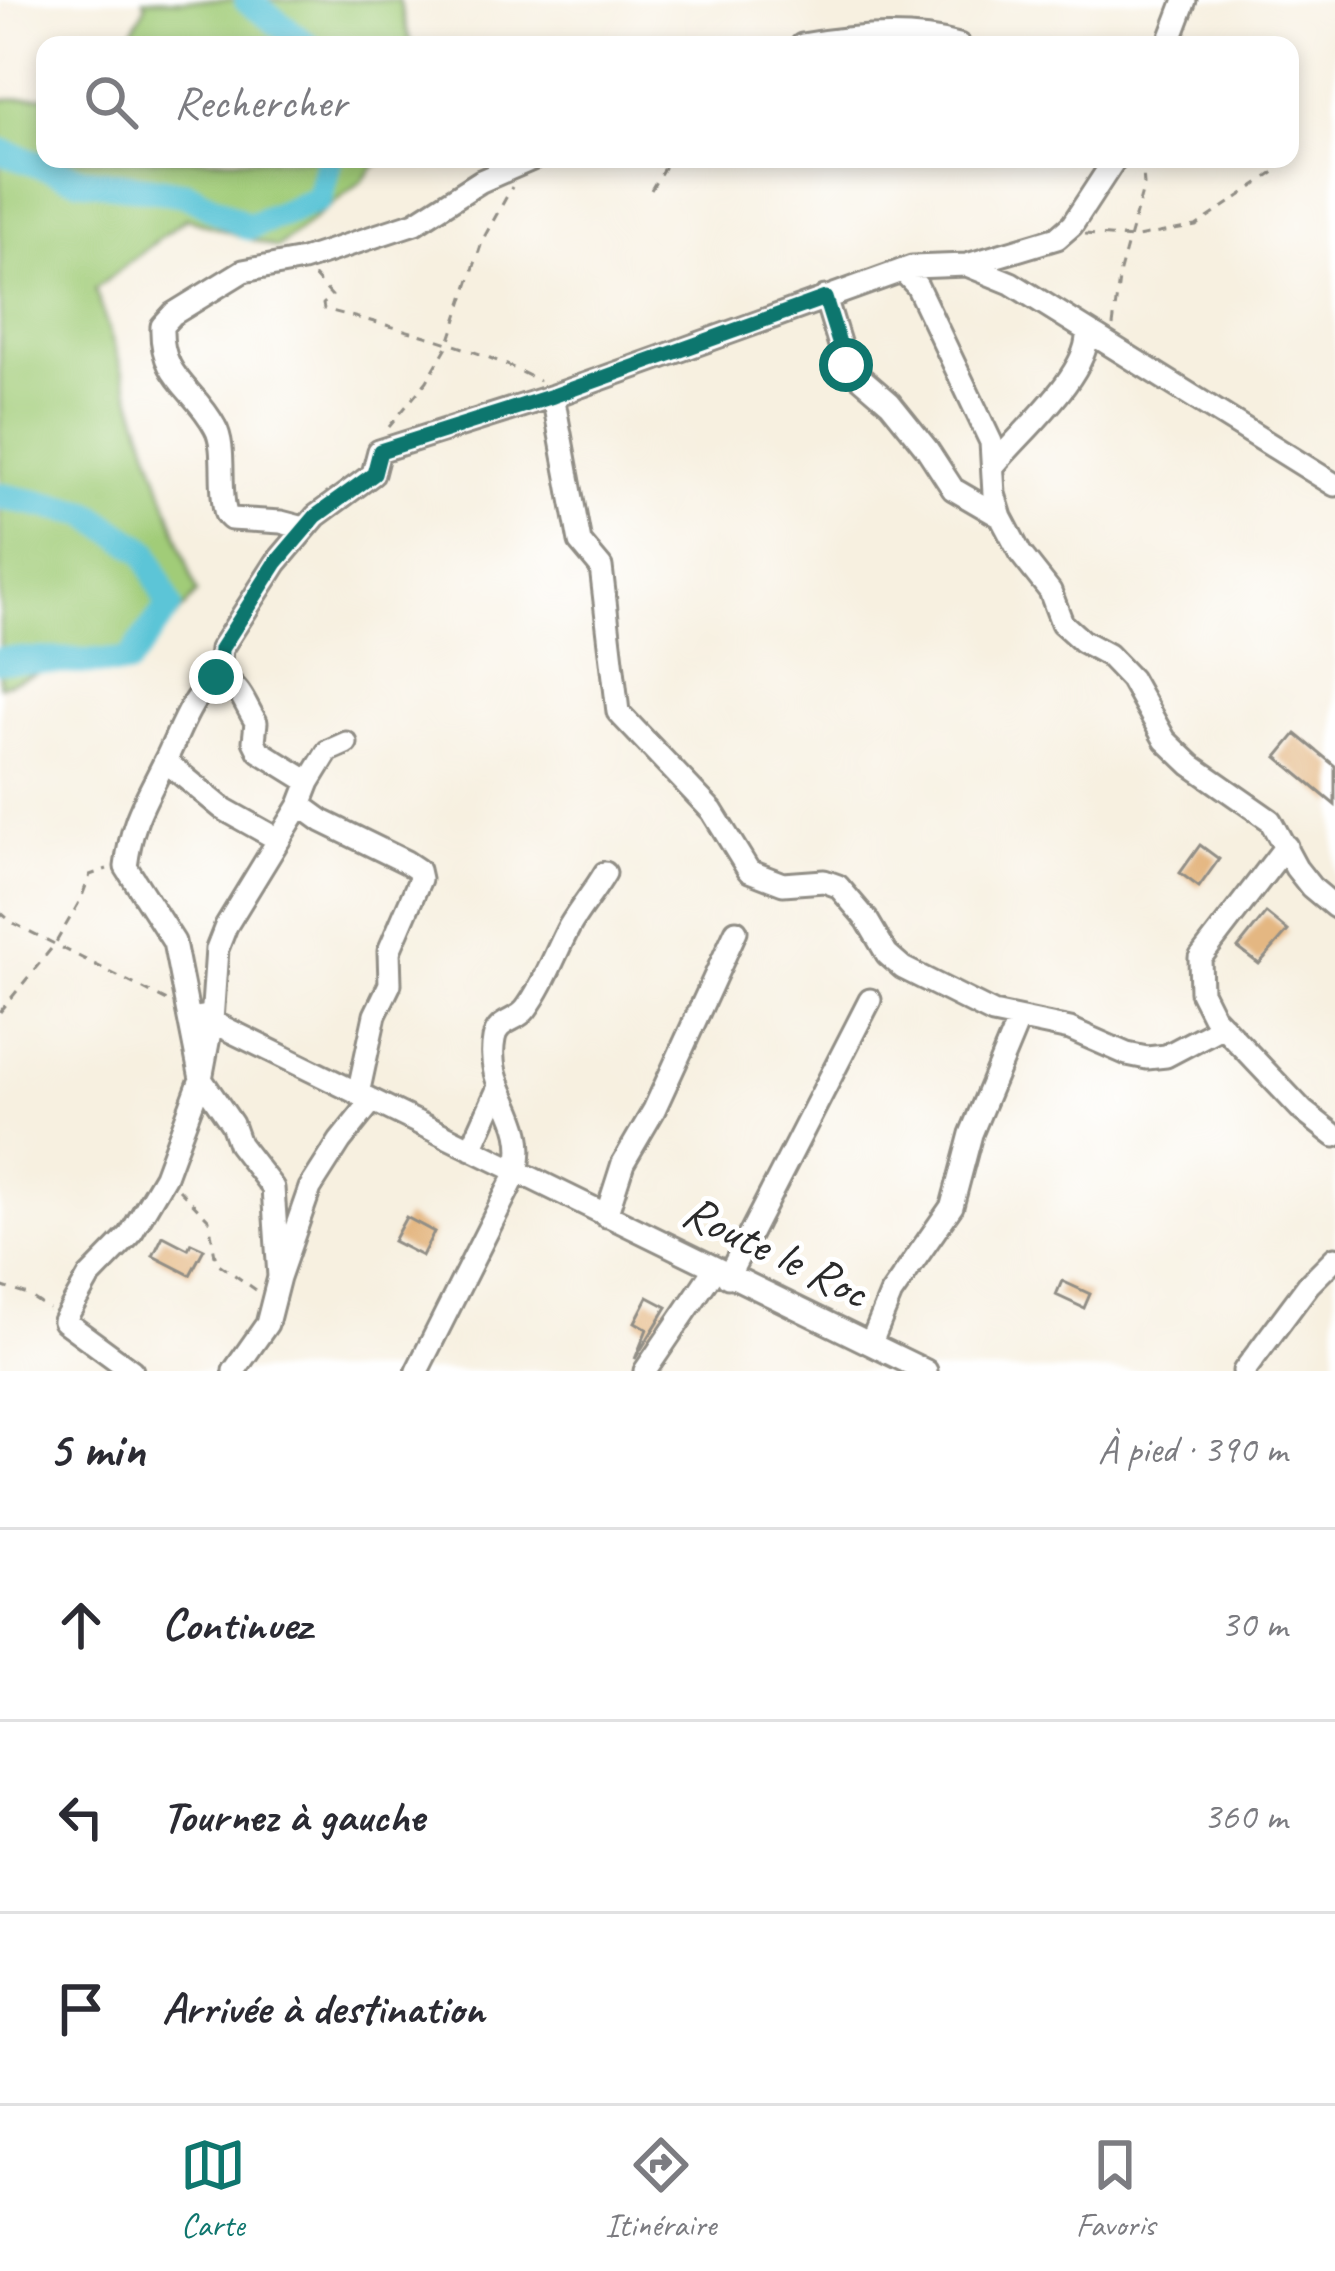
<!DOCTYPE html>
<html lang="fr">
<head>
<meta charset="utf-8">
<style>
	:root { --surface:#fff; --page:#f7f7f7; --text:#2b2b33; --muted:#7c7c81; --line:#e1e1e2; --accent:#0f766e }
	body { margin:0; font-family:Caveat,sans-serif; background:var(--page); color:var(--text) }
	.stop { position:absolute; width:36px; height:36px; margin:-27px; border:9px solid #0f766e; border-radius:50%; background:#fff }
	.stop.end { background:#0f766e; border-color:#fff; box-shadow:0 3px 12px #0008 }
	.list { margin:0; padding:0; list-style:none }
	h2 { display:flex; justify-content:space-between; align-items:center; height:156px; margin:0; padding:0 48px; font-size:51px }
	h2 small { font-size:39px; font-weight:400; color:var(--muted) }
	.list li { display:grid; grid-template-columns:78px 1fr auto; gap:36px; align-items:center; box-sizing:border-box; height:192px; padding:0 48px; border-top:3px solid var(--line) }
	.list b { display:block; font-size:45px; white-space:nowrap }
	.list em { font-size:39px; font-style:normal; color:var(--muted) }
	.icon { flex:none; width:66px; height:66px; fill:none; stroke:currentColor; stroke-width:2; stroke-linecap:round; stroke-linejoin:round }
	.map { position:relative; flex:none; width:1335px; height:1371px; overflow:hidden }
	.search { position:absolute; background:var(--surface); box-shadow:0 6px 18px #0003; left:36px; right:36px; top:36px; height:132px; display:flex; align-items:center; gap:30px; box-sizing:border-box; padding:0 42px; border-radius:24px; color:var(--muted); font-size:45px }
	.sheet { height:732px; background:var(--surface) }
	nav { display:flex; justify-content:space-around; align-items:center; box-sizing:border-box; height:168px; border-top:3px solid var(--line); background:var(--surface); font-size:33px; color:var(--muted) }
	nav a { display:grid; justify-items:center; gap:6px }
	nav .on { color:var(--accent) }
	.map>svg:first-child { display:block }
	.green { fill:#a1cc78; stroke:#667c52; stroke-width:3 }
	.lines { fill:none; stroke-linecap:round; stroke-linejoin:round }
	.river { stroke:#5cc5d7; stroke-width:27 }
	.building { fill:#e4b782 }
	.minor-casing { stroke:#918e86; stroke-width:27 }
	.path { stroke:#918e86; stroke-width:3; stroke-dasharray:9 9; stroke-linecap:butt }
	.minor { stroke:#fff; stroke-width:21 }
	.route { stroke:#0f766e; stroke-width:15 }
	.labels { text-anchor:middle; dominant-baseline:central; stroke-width:10; stroke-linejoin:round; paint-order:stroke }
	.street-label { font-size:48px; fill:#2b2b2b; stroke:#fff }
</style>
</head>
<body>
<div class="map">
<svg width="1335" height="1371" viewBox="0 0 1335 1371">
	<rect width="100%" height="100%" fill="#fff"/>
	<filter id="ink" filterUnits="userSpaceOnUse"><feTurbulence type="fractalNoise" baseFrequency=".00833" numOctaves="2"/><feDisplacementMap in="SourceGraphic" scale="24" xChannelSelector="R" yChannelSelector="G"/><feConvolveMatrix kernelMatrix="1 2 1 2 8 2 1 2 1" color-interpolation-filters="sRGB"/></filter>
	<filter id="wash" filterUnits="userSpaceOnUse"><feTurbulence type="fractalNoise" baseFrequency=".004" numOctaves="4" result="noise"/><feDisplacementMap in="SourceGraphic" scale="48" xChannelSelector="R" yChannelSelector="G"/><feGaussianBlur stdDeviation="2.7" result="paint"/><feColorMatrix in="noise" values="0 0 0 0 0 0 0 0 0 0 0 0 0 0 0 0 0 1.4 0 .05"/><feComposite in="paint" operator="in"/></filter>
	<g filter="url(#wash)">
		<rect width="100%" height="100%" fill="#f7f0e0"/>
		<path class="green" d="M143,0H399L411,45H125L146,5Z
			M45,96V159H381L362,181L277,248L186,218L95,289L197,593L154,642L79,659L0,686V100Z"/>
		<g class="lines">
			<path class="river" d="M247,0L307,45
				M0,151L79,179L187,194L248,227L319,199L329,159
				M0,496L87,513L146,552L169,606L128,662L0,660"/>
		</g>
		<g id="blocks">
			<path class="building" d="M1296,734L1335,766V805L1277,757Z
				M1200,845L1219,859L1199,887L1180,873Z
				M1266,913L1288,931L1259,964L1238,948Z
				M406,1217L434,1232L422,1256L393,1241Z
				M163,1236L188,1249L191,1243L204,1249L190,1275L153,1256Z
				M1062,1281L1090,1294L1084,1308L1056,1295Z
				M648,1297L667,1307L635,1359L647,1329L635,1322Z"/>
		</g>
	</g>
	<g filter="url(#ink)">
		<use href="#blocks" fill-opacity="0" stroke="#918e86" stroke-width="3"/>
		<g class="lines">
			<defs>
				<path id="minor" d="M802,45C853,36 910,31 959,45
					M1168,45L1185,0
					M967,265L1011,283L1335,485
					M903,271L917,286L991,442L994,494L1001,517L1020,553L1050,591L1062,623L1082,641L1108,655L1131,679L1165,740L1191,765L1270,820L1296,868L1311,887L1335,907
					M825,297L846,365L890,403L927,449L953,489L1001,517
					M553,396L580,542L601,567L618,712L712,811L749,871L783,884L824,881L838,886L867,920L887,954L903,968L993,1013L1070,1029L1127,1054L1147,1058L1166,1056L1223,1026
					M995,464C1021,432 1089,374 1087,333
					M304,528L281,522L231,519L226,514C218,488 227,447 215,427C194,387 160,379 162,326L173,314L243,271L303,260L415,223L481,181L532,159
					M165,761L222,808L279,840
					M309,782L328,751L346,743
					M300,805L322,821L406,862L418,870L420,879L389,951L390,984L375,1015L358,1094
					M1286,846L1200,958L1201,992L1213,1016L1303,1111L1335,1136
					M202,1017L926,1371
					M471,1149L498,1089
					M606,1216L623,1163L654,1110L736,931
					M279,1277L273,1188L239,1144L232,1124L201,1079L174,942L126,867C132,819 145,802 165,761C181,729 190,696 219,674L221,649L276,563L316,516L373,474L379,451L553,396L912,267L967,265L1057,238L1072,225L1115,159
					M728,1277L870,1000
					M871,1343L891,1294L952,1206L971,1134L1018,1021
					M132,1371L64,1321L89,1277L130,1235L165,1176L201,1079L212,1021L217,949L226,926L300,805L309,782L259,751L254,741L256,722C241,698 245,693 219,674
					M234,1371L267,1324L279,1277L310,1188L340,1141L372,1101
					M417,1371L517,1172C532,1114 484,1093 494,1039C497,1020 516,1022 526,1009C544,985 555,954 569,927C580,908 594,892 605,873
					M645,1371L715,1268
					M1244,1371L1309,1284L1335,1258"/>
			</defs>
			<use href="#minor" class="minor-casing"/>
			<path class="path" d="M651,190L669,159
				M1085,234L1132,238L1196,226L1275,172
				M314,276L332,296L323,304L324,309C399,329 469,343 539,381
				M1113,326L1120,271L1144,185L1142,159
				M389,427L427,381L449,343L483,239L512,187
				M0,912L13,923L167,1001
				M0,1012L55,944L81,899L90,875L107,869
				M179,1189L209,1220L216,1262L256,1290
				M0,1286L28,1295L49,1309"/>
			<use href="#minor" class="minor"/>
		</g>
	</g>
	<g class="lines" filter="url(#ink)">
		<path class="route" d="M216,677L220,671L221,649L276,563L316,516L374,474L380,451L553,396L825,298L846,365"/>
	</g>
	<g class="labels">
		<g class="street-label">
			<text transform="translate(776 1251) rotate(26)">Route le Roc</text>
		</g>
	</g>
</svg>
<div class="stop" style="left:846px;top:365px"></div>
<div class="stop end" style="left:216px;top:677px"></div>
<div class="search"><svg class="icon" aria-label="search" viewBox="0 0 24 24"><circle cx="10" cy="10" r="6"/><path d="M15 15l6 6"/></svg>Rechercher</div>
</div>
<section class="sheet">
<h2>5 min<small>À pied · 390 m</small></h2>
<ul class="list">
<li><svg class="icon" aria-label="ahead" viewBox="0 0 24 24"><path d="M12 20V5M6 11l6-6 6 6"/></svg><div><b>Continuez</b></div><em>30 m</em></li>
<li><svg class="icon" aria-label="left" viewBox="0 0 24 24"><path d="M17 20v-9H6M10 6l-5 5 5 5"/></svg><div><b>Tournez à gauche</b></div><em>360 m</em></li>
<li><svg class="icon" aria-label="arrive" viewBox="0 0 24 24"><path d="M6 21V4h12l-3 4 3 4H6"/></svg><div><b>Arrivée à destination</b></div></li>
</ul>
</section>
<nav>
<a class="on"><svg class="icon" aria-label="map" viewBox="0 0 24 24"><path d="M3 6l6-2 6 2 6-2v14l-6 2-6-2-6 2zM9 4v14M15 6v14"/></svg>Carte</a>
<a><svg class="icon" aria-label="directions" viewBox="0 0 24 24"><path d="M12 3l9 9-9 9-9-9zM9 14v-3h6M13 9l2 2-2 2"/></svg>Itinéraire</a>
<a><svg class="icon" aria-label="saved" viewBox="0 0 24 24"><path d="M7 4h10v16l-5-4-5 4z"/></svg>Favoris</a>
</nav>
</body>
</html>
